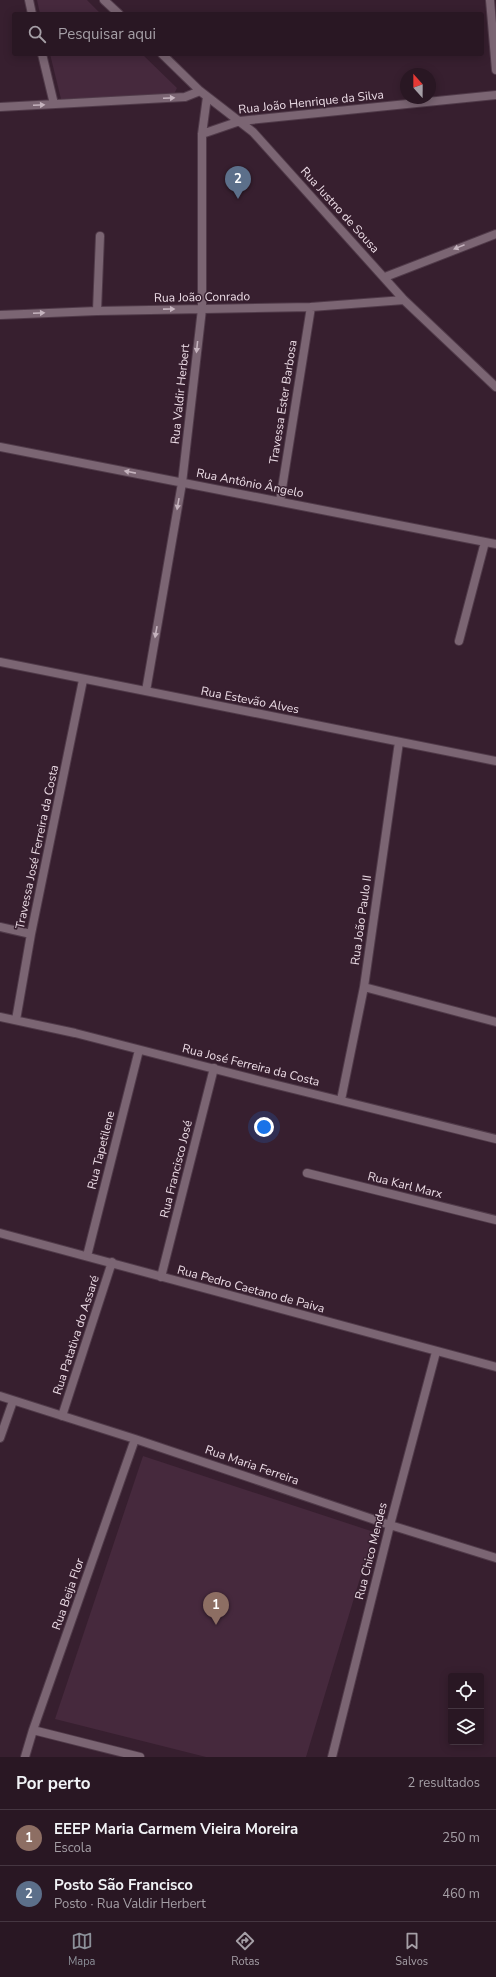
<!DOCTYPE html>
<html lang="pt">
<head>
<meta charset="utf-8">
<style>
	:root { --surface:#291723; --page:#31202b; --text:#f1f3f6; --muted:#a59fa6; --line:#453641; --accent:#8c9099 }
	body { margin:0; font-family:"Nunito Sans",sans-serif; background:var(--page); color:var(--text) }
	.controls { position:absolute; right:12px; bottom:12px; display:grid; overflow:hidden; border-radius:4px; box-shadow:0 2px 10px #0003 }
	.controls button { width:36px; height:36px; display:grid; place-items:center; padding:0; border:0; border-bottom:1px solid var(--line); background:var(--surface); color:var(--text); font:20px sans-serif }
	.compass { position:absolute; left:400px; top:68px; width:36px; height:36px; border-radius:50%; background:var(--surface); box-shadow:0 2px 10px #0003; rotate:339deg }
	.you { position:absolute; left:264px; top:1127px; width:14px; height:14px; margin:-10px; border:3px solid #fff; border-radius:50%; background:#1a73e8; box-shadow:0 0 0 6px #1a73e833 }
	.badge { display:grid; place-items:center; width:26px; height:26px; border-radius:50%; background:var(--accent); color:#fff; font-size:13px; font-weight:700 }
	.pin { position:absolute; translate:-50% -33px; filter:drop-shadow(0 1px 2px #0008) }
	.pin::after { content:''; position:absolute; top:21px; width:14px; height:12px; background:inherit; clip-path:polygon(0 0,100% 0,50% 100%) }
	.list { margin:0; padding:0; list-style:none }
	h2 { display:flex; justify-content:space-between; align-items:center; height:52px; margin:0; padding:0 16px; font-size:17px }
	h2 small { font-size:13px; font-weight:400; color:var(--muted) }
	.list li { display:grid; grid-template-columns:26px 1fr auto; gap:12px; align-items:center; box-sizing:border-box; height:56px; padding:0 16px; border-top:1px solid var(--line) }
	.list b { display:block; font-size:15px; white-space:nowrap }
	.list p { margin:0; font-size:13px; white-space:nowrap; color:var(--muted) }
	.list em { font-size:13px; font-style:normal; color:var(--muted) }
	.icon { flex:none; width:22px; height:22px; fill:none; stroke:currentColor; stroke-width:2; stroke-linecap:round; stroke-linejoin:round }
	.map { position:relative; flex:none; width:496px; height:1757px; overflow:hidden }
	.search { position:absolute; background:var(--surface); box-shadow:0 2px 10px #0003; left:12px; right:12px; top:12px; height:44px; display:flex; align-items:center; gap:10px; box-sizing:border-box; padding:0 14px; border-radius:4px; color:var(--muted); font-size:15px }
	.sheet { height:164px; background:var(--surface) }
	nav { display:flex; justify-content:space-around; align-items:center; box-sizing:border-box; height:56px; border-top:1px solid var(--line); background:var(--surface); font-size:11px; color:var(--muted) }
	nav a { display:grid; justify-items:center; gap:2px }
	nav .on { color:var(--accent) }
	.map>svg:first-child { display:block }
	.built { fill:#46293d }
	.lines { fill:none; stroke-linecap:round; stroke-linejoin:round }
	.minor-casing { stroke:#503a49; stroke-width:10 }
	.tertiary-casing { stroke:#503a49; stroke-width:10 }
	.minor { stroke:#7b6573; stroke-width:8 }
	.tertiary { stroke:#7b6573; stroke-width:8 }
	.oneway { fill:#c5b3be }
	.labels { text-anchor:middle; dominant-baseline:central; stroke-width:3; stroke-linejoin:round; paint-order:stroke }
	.street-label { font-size:12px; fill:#eddde7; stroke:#371f2f }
</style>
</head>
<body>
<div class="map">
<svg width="496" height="1757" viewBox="0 0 496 1757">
	<rect width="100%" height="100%" fill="#371f2f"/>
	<path class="built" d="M37,0H87L101,14H40Z
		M50,54H142L177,88L174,94L61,99Z
		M143,1456L374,1532L306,1757H206L55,1719Z"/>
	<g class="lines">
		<defs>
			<path id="minor" d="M29,0L32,14
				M104,0L119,14
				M42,54L54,104
				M162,54L200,91L253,132L404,300L496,387
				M0,107L185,97L200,91
				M202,134L240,121L496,95
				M385,277L496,234
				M97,311L100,236
				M0,315L97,311L311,307L404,300
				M0,447L496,544
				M280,501L311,307
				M459,641L485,542
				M0,662L496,761
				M146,691L182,483L202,309V134L207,97
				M0,927L31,934
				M364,987L496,1022
				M0,1017L75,1033L265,1082L496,1139
				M16,1020L31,934L83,680
				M341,1100L364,987L399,742
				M307,1173L496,1220
				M0,1233L496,1367
				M87,1256L139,1050
				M161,1277L214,1068
				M0,1396L135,1439L390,1525L496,1558
				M62,1416L112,1262
				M0,1438L13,1401
				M33,1730L140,1757
				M25,1757L33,1730L135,1439
				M332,1757L390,1525L436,1352"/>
			<path id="tertiary" d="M490,0L496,70"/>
		</defs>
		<use href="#minor" class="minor-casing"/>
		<use href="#tertiary" class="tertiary-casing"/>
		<use href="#minor" class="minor"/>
		<use href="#tertiary" class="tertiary"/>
	</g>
	<defs><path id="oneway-solid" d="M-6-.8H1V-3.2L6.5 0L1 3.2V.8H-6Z"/></defs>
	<g class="oneway">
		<use href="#oneway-solid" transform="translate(169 98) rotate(-3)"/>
		<use href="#oneway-solid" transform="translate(39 105) rotate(-3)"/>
		<use href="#oneway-solid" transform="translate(459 247) rotate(158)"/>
		<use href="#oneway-solid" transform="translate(169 309) rotate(-1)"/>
		<use href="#oneway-solid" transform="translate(39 313) rotate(-2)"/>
		<use href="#oneway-solid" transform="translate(197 347) rotate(96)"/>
		<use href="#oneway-solid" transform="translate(130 472) rotate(-169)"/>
		<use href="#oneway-solid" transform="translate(178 504) rotate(100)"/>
		<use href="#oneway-solid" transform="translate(156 632) rotate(100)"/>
	</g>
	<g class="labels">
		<g class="street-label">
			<text transform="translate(311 102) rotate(-6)">Rua João Henrique da Silva</text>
			<text transform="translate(340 210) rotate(48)">Rua Justno de Sousa</text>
			<text transform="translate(202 297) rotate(-1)">Rua João Conrado</text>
			<text transform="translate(180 394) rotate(-84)">Rua Valdir Herbert</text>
			<text transform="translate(283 402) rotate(-81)">Travessa Ester Barbosa</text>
			<text transform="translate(250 483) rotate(11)">Rua Antônio Ângelo</text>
			<text transform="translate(250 700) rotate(11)">Rua Estevão Alves</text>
			<text transform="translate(37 847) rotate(-78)">Travessa José Ferreira da Costa</text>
			<text transform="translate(361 920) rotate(-82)">Rua João Paulo II</text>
			<text transform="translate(251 1065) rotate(14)">Rua José Ferreira da Costa</text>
			<text transform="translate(101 1150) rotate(-76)">Rua Tapetilene</text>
			<text transform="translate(176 1169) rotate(-76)">Rua Francisco José</text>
			<text transform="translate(405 1185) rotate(14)">Rua Karl Marx</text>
			<text transform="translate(251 1289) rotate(15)">Rua Pedro Caetano de Paiva</text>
			<text transform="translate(76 1335) rotate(-72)">Rua Patativa do Assaré</text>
			<text transform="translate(252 1465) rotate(19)">Rua Maria Ferreira</text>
			<text transform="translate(371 1551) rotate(-76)">Rua Chico Mendes</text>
			<text transform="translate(68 1594) rotate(-71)">Rua Beija Flor</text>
		</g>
	</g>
</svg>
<div class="controls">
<button><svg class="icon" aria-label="locate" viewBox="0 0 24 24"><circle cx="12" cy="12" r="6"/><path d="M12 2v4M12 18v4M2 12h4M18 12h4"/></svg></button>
<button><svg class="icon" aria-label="layers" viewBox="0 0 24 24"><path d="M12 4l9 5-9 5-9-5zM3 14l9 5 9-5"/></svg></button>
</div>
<svg class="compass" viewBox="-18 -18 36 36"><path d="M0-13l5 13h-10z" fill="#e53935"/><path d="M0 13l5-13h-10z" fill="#a59fa6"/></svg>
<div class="you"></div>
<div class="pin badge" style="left:216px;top:1625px;background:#8d6e63">1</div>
<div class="pin badge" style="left:238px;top:199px;background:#5c6f8a">2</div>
<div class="search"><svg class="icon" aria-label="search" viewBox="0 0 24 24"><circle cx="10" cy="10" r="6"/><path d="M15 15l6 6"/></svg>Pesquisar aqui</div>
</div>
<section class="sheet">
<h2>Por perto<small>2 resultados</small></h2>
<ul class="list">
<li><span class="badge" style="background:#8d6e63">1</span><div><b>EEEP Maria Carmem Vieira Moreira</b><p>Escola</p></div><em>250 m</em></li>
<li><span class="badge" style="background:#5c6f8a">2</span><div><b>Posto São Francisco</b><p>Posto · Rua Valdir Herbert</p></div><em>460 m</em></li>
</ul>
</section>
<nav>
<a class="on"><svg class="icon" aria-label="map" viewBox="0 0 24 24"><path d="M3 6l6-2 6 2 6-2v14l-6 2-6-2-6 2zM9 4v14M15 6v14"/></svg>Mapa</a>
<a><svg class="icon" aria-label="directions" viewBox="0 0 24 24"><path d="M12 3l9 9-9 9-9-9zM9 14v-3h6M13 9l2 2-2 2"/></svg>Rotas</a>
<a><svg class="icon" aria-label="saved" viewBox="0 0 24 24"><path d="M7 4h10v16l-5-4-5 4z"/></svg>Salvos</a>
</nav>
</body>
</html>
